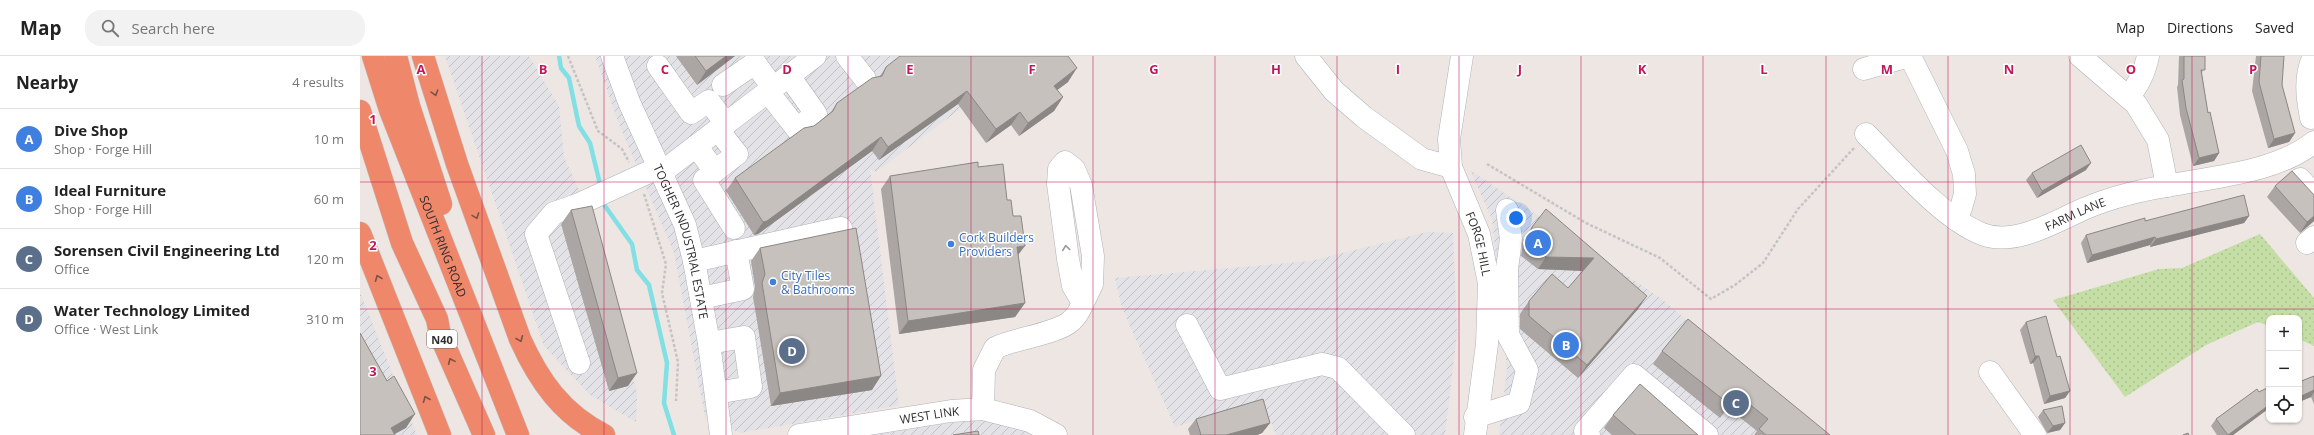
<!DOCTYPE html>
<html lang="en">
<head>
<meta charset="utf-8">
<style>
	:root { --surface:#fff; --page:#f2f2f2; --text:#222; --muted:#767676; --line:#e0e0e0; --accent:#db2777 }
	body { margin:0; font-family:"Open Sans",sans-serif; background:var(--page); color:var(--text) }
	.controls { position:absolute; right:12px; bottom:12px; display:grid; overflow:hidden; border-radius:8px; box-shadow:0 1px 3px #0004 }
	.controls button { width:36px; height:36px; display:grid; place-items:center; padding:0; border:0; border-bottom:1px solid var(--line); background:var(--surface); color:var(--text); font:20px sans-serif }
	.you { position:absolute; left:1156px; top:162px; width:14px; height:14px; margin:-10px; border:3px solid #fff; border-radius:50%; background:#1a73e8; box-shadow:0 0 0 6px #1a73e833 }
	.badge { display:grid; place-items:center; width:26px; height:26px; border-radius:50%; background:var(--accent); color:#fff; font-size:13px; font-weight:700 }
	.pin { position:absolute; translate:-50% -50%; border:2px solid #fff; box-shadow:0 1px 4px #0006 }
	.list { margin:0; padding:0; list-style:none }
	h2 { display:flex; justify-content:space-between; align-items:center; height:52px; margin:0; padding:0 16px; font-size:17px }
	h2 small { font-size:13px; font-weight:400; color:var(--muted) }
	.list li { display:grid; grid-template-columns:26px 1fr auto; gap:12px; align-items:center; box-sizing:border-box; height:60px; padding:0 16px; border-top:1px solid var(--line) }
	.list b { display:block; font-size:15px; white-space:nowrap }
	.list p { margin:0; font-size:13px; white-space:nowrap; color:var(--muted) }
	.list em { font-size:13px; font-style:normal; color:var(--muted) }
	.icon { flex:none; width:22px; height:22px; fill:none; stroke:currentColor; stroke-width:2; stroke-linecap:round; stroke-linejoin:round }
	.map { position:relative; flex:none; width:1954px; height:379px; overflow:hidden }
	header { display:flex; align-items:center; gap:24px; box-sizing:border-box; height:56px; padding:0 20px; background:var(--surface); border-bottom:1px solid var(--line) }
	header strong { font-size:19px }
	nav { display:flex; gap:22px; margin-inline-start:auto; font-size:14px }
	.search { width:280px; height:36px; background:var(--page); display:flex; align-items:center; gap:10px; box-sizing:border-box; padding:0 14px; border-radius:16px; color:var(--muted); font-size:15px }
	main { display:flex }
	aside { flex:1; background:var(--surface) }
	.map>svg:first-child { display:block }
	.industrial { fill:url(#industrial-furrows) }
	.grass { fill:url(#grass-dots) }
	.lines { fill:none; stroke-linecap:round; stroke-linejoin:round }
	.stream { stroke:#81e0e4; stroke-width:4.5 }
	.minor-casing { stroke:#aeb3b8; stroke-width:23 }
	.highway-casing { stroke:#c4c4c4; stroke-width:23 }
	.path { stroke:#c4c4c4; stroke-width:2.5; stroke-dasharray:3 2; stroke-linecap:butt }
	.minor { stroke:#fff; stroke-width:22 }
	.highway { stroke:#ef876b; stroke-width:22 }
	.wall { fill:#aba6a3 }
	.shaded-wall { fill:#8b8784 }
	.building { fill:#c7c1bd; stroke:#8b8784 }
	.oneway { stroke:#7b5246 }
	.oneway2 { stroke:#969696 }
	.grid { fill:none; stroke:#c2185b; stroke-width:1; stroke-opacity:0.55 }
	.shop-dot { fill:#3f7fe0; stroke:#fff; stroke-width:1.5 }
	.labels { text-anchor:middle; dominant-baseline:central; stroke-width:3; stroke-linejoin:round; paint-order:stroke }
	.shield { fill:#fff; stroke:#6d6d6d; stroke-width:1 }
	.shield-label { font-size:11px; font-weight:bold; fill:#2e2e2e }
	.street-label { font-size:12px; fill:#2e2e2e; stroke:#fff }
	.shop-label { font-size:12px; fill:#366cbe; stroke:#fff; text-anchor:start }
	.grid-label { font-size:13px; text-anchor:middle; font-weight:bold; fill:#c2185b; stroke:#fff; stroke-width:3; stroke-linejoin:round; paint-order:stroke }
</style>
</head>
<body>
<header>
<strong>Map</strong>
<div class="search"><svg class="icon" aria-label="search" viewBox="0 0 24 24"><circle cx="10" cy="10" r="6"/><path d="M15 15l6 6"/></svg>Search here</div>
<nav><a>Map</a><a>Directions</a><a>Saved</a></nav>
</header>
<main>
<aside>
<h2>Nearby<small>4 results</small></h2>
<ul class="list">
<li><span class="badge" style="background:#3f7fe0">A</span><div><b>Dive Shop</b><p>Shop · Forge Hill</p></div><em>10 m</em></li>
<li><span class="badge" style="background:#3f7fe0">B</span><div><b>Ideal Furniture</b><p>Shop · Forge Hill</p></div><em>60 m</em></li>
<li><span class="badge" style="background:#5c6f8a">C</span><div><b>Sorensen Civil Engineering Ltd</b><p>Office</p></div><em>120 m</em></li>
<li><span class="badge" style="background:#5c6f8a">D</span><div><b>Water Technology Limited</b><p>Office · West Link</p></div><em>310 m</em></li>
</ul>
</aside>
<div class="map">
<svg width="1954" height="379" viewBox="0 0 1954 379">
	<defs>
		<pattern id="industrial-furrows" width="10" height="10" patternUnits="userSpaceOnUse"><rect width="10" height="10" fill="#e2e2e7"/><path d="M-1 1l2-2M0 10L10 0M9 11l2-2" fill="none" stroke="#c2c2c6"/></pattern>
		<pattern id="grass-dots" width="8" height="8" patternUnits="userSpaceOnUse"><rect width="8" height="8" fill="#c5dea5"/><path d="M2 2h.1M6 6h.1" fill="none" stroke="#aabf8e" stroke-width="1.8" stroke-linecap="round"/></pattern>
	</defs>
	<rect width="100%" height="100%" fill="#eee6e2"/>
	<path class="industrial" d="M85,0H169L199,50L204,101L239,179L277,337L276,366L230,339L184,290Z
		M235,0H671L516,116L510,113L539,349L380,377L345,361L314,197L260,71Z
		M1110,114L1303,244L1461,379H1139L1147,313L1132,163Z
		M1067,176L1093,177L1097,278L1085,379H916L902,343L815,371L762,252L755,222L951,205Z
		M0,236L57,379H0Z
		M637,363L679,379H514L602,365Z"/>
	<path class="grass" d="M1900,178L1954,242V290L1939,283V262H1909V270L1898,266L1846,289L1765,341L1693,244L1799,213L1822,212Z"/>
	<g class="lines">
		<path class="stream" d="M199,0L201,12L209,22L219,70L230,87L241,132
			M243,144L245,150L272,188L277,214L289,229L307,307L304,347L314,379"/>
		<defs>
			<g id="minor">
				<path id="s1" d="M252,0L269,46L325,169L334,205L349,287L361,379"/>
				<path d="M487,0L505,23"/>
				<path d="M946,0L974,35L1004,61L1062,103L1091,111"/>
				<path id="s2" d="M1102,0L1089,83L1091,111L1119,178L1129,227L1127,288L1115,379"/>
				<path d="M1550,0L1597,95L1604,118L1605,138L1601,152L1595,163"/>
				<path d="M1720,0L1776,48L1798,84L1807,130"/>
				<path d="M298,10L331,57L349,45L366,68"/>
				<path d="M1504,13L1549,0"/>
				<path d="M363,29L395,7L413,32"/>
				<path d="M408,36L437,73L456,58L429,20"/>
				<path d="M1768,41C1778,30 1785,15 1788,0"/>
				<path d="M1951,62C1947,41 1944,20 1954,0"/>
				<path id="s3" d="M1506,78C1537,109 1583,163 1622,178C1652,190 1689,169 1715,157C1744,143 1776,135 1807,130C1852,121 1918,116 1954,86"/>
				<path d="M336,90L355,115L344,124L374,172"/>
				<path d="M355,115L377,98L358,74"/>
				<path d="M302,116L455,0"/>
				<path d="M1940,123L1954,139"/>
				<path d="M1947,187L1954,181"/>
				<path d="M334,205L481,172"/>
				<path d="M341,242L383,233L376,195"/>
				<path d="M827,269L860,333L962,308L978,312L1044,379"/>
				<path d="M349,287L384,281L391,331L356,337"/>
				<path d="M219,307L176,178L194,157L217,149L300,111"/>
				<path d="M1630,316L1675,379"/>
				<path d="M623,353L624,314L635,292C655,282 697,278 711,265C717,260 720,254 723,247L713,230L708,203L698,128L699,113L705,106L714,113L721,129L733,200L732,228L723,247"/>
				<path d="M1115,361L1159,347L1167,314L1148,279L1147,213L1151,183L1147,154"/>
				<path id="s4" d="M439,379L591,355L623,353L670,365L696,379"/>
				<path d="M1229,379L1225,375L1274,319L1347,379"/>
			</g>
			<g id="highway">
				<path id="s5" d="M13,0L30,54L158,379"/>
				<path d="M36,0L49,50L81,148"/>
				<path d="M63,0L97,108L160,283C179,325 202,358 244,379"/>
				<path d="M0,55L42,187L77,263L80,279L124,379"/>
				<path d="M0,177L80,379"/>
			</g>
		</defs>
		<use href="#minor" class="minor-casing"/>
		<use href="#highway" class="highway-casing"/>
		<path class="path" d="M208,0L238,75L262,93L269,106
			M1127,108L1226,167L1300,202L1351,243L1375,229L1403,207L1438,153L1494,92
			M284,138L306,208L302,237L318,306L316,345"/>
		<use href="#minor" class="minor"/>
		<use href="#highway" class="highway"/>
	</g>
	<path class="wall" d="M316,0H375L337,29Z
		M1819,0H1845L1842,18L1848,57L1859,97L1854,105L1833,110L1820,59L1817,31L1818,29Z
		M1896,0H1924L1922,29L1935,77L1929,86L1908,92L1892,35Z
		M526,11L708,26L697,34L703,41L694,55L659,80L651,69L626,87L598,48L519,104L512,95L398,178L394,179L366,135L375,122L454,70L471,56L477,47L520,20Z
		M618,111L647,144L653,160L665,247L655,261L539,278L521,133L530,120Z
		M1726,114L1677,142L1666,124L1672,117Z
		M1915,130L1954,165L1940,177L1907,141Z
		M211,154L268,330L249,335L201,168Z
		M1889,160L1884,167L1790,191V189L1727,207L1721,187L1726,179L1785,165Z
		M1172,171L1278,253L1218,322L1160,273V258L1169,245L1208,232L1223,215L1178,213L1161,200L1163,184Z
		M400,192L512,334L411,350L393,241L395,231L391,205Z
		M1666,266L1697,301L1710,335L1705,342L1684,348L1673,307L1670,308L1660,274Z
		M1302,295L1470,379H1394L1397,375L1368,352L1360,362L1293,308Z
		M1954,320V348L1951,341L1939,346V326Z
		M1909,331V354L1908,353L1873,379H1857L1851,370L1856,363L1899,336Z
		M1683,354L1705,367L1700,374L1687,377L1678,361Z
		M1253,359L1338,379H1252L1244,372Z
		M836,363L910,367L902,377L897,379H830L828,373Z"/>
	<path class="shaded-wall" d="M366,0H375L337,29L346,15Z
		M717,12L708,26L685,43L694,30Z
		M607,35L598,48L519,104L528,91Z
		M703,41L694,55L659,80L668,67Z
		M660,56L651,69L626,87L636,73Z
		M1935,77L1929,86L1908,92L1914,83Z
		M521,81L512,95L398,178L394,179L403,166Z
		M1859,97L1854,105L1833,110L1839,102Z
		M1731,107L1726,114L1677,142L1682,135Z
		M1889,160L1884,167L1790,191L1796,183Z
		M1954,160V165L1940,177L1947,166Z
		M1795,181L1790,189L1727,207L1732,199Z
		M665,190L655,203L657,191Z
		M1186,201L1234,202L1225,215L1178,213Z
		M1287,240L1278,253L1218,322L1227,309Z
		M665,247L655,261L539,278L548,265Z
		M1675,300H1679L1673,307L1670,308Z
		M277,317L268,330L249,335L258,322Z
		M521,320L512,334L411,350L420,337Z
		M1954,334V336L1951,341L1939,346V341Z
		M1710,335L1705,342L1684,348L1690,340Z
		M1909,349L1908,353L1873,379H1868Z
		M55,358L46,372L33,379L31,372Z
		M910,367L902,377L897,379H866Z
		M1705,367L1700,374L1687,377L1693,370Z"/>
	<path class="building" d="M335,0H366L346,15Z
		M540,0H708L717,12L694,30L703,41L668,67L660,56L636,73L607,35L528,91L521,81L407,165L403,166L375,122L444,72L454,70L473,55L477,47L512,22L522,20L526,11Z
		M1824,0H1845V14H1841L1848,57L1850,56L1859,97L1839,102L1826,52L1822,24L1824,23Z
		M1901,0H1924L1922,29L1935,77L1914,83L1899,26Z
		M1721,89L1731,107L1682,135L1672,117Z
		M618,106V111L643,108L647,144H651L653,160H661L665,190L657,191L665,247L548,265L530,120Z
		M1932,115L1954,139V160L1947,166L1915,130Z
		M1884,139L1889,160L1796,183L1795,181L1732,199L1726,179L1785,162V165Z
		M232,150L277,317L258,322L211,154Z
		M1186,153L1287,240L1227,309L1169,260V245L1192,218L1208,232L1234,202L1186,201L1170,188L1172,171Z
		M496,172L521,320L420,337L402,227L405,218L400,192Z
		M1686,260L1697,301L1700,300L1710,335L1690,340L1679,300H1675L1666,266Z
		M1328,263L1470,379H1406L1399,373L1408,363L1378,339L1370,349L1302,295Z
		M0,277L27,325L34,320L55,358L31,372L35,379H0Z
		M1954,320V334L1939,341V326Z
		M1280,328L1338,379H1276L1253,359Z
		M1909,331V349L1868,379L1856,363L1897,333L1899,336Z
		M903,343L910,367L866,379H841L836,363Z
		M1702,350L1705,367L1693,370L1683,354Z
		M618,375L619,379H593Z
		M1828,377L1829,379H1823Z"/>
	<defs><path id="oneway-chevron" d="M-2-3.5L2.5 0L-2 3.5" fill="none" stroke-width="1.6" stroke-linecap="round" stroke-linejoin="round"/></defs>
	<g class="oneway">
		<use href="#oneway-chevron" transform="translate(75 37) rotate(72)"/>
		<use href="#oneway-chevron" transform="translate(116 160) rotate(70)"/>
		<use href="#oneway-chevron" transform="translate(18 222) rotate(-112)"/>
		<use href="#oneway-chevron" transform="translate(160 283) rotate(68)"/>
		<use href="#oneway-chevron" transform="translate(91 305) rotate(-114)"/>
		<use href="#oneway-chevron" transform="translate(66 343) rotate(-112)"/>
	</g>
	<use class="oneway2" href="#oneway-chevron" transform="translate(706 192) rotate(-98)"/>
	<path class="grid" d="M122,0V379M244,0V379M366,0V379M488,0V379M611,0V379M733,0V379M855,0V379M977,0V379M1099,0V379M1221,0V379M1343,0V379M1466,0V379M1588,0V379M1710,0V379M1832,0V379M0,126H1954M0,253H1954"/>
	<g class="shop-dot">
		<circle cx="591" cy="188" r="4"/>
		<circle cx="413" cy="226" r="4"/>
	</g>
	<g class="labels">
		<rect class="shield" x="67" y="274" width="30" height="18" rx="3"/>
		<g class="shield-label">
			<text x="82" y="283">N40</text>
		</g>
		<g class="street-label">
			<text stroke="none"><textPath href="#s3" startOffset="252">FARM LANE</textPath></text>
			<text stroke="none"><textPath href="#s1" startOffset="199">TOGHER INDUSTRIAL ESTATE</textPath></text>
			<text stroke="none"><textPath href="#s2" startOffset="194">FORGE HILL</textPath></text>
			<text stroke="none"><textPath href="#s5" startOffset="203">SOUTH RING ROAD</textPath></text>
			<text stroke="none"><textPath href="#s4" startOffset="132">WEST LINK</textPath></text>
		</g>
		<g class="shop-label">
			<text x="599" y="181">Cork Builders<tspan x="599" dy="14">Providers</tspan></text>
			<text x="421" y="219">City Tiles<tspan x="421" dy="14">&amp; Bathrooms</tspan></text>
		</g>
	</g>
	<g class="grid-label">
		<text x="61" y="18">A</text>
		<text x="183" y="18">B</text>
		<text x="305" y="18">C</text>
		<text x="427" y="18">D</text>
		<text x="550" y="18">E</text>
		<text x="672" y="18">F</text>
		<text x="794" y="18">G</text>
		<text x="916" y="18">H</text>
		<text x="1038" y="18">I</text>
		<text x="1160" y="18">J</text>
		<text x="1282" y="18">K</text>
		<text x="1404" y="18">L</text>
		<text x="1527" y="18">M</text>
		<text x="1649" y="18">N</text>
		<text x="1771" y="18">O</text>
		<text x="1893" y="18">P</text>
		<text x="13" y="68">1</text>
		<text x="13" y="194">2</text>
		<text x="13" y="320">3</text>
	</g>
</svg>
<div class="controls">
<button>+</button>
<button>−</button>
<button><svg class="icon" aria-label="locate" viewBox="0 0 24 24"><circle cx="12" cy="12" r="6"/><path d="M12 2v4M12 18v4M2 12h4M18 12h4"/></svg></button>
</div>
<div class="you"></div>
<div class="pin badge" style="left:1178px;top:187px;background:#3f7fe0">A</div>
<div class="pin badge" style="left:1206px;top:289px;background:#3f7fe0">B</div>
<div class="pin badge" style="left:1376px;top:347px;background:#5c6f8a">C</div>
<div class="pin badge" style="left:432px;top:295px;background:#5c6f8a">D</div>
</div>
</main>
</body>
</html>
